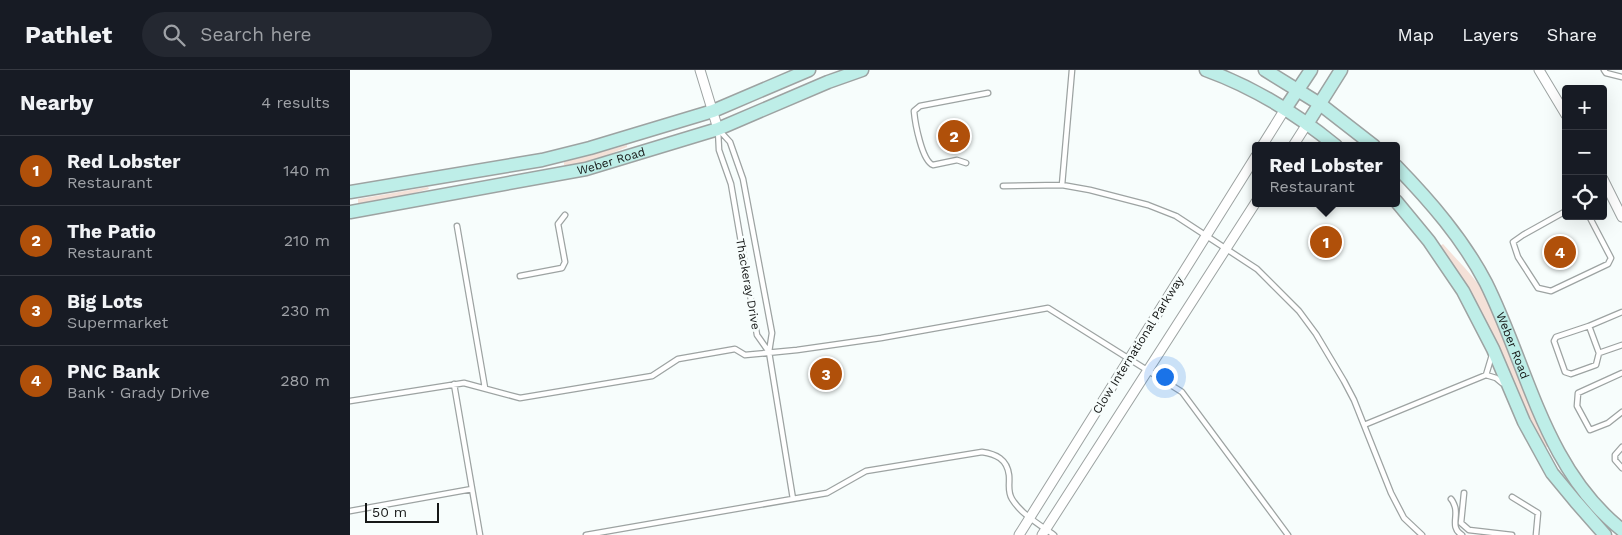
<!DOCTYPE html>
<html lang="en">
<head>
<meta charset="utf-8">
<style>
	:root { --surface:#171b24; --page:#242831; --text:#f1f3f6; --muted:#9ea1a6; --line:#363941; --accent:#b0500a }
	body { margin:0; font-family:"Work Sans",sans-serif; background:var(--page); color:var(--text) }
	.controls { position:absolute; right:15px; top:15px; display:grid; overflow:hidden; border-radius:5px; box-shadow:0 5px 20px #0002 }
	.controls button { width:45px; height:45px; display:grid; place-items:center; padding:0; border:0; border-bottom:1px solid var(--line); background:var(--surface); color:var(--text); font:25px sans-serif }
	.scale { position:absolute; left:15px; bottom:12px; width:74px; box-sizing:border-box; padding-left:5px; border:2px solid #161817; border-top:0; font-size:14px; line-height:18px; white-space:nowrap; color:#161817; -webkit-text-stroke:4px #f7fdfc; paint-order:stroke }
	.you { position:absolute; left:814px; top:306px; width:18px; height:18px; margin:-12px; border:4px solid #fff; border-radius:50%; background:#1a73e8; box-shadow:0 0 0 8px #1a73e833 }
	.badge { display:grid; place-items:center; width:32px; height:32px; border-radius:50%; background:var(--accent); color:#fff; font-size:16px; font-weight:700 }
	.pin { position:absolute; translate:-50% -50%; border:2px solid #fff; box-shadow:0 1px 5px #0006 }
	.popup { position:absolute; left:902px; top:72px; width:148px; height:65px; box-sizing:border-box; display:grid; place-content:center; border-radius:5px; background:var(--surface); filter:drop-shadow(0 1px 4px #0005); font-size:16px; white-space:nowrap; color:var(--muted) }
	.popup b { font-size:19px; color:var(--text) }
	.popup::after { content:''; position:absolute; left:50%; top:100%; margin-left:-10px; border:10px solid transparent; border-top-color:var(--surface) }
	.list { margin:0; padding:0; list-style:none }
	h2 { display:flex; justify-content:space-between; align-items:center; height:65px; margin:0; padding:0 20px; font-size:21px }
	h2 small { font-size:16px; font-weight:400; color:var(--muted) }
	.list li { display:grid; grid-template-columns:32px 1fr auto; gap:15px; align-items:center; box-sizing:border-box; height:70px; padding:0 20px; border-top:1px solid var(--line) }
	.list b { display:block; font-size:19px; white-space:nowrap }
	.list p { margin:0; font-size:16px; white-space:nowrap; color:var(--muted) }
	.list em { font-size:16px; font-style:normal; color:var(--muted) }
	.icon { flex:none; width:28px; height:28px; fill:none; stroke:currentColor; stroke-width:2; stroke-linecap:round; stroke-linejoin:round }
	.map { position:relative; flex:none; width:1272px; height:465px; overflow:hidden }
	header { display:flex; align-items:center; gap:30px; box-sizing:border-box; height:70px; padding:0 25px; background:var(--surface); border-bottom:1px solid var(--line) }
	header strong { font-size:24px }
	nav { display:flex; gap:28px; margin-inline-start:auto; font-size:18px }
	.search { width:350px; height:45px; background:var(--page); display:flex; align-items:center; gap:12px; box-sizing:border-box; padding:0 18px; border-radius:28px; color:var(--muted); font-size:19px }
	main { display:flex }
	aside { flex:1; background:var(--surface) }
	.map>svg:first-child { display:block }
	.green { fill:#f4e1d8 }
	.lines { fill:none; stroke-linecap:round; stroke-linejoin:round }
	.service-casing { stroke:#9da3a2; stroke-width:7 }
	.minor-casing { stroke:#9da3a2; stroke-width:11 }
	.secondary-casing { stroke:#9da3a2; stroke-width:15 }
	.service { stroke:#fff; stroke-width:4.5 }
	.minor { stroke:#fff; stroke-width:9 }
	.secondary { stroke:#beeee8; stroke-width:12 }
	.labels { text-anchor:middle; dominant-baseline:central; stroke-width:5; stroke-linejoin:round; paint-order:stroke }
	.street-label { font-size:12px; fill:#161817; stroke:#f7fdfc }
</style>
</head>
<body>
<header>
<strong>Pathlet</strong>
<div class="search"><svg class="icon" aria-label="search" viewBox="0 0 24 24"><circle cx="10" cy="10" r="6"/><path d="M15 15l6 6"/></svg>Search here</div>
<nav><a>Map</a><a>Layers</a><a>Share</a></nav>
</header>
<main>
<aside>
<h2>Nearby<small>4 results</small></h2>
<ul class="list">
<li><span class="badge">1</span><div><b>Red Lobster</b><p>Restaurant</p></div><em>140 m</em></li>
<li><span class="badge">2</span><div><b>The Patio</b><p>Restaurant</p></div><em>210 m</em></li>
<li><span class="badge">3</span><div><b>Big Lots</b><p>Supermarket</p></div><em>230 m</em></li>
<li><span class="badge">4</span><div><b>PNC Bank</b><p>Bank · Grady Drive</p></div><em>280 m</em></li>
</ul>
</aside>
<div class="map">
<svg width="1272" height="465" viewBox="0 0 1272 465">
	<rect width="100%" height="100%" fill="#f7fdfc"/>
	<path class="green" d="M277,75V77C257,85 236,96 214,95V92Z
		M78,117L79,119L45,128L8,135V129Z
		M1093,174C1105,188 1123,205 1133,221C1160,269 1172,327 1198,376L1195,378L1118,220L1090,176Z"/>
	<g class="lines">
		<defs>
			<path id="service" d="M1254,0L1256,3L1272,7
				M368,60L369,80L381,114L407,265L419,282L443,429
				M369,60L380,72L393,109L422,263L419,282
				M616,93L607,90L583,95C572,91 565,53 564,41L570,36L638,23
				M712,115L722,0
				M653,116L712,115L740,120L798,135L826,146L907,199L949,241L966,264L994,311L1004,330L1041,423L1054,448L1072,465
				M1216,141L1173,165L1163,172L1168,187L1188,218L1201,221L1258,194L1261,188L1239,146
				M107,156L135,318
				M170,206L212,198L215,192L208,154L215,145
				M1272,242L1239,256L1249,283L1272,275
				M1239,256L1206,267L1204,271L1215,302L1221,304L1246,295L1249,283
				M1142,285L1136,305L1146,308L1152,313
				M1272,303L1228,323L1227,336L1240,360L1258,353L1272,342
				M104,314L130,465
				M0,331L114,313L170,328L302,306L328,289L385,279L395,285L447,280L531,268L698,238L832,322L938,465
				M1014,355L1136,305
				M1272,377L1265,385V390L1272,398
				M1114,423L1111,453L1119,460L1162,465
				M1162,427L1188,443L1186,465
				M1101,429C1103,431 1104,434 1105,437C1108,447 1100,458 1112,465
				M0,441L122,419
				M236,465L477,423L516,401L632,382C646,384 657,389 659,405C660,414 657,421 662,429C671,444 690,455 704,465"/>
			<path id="minor" d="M350,0L368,59
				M1189,0L1216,45
				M912,76L935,39
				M943,76L957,54
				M1253,109L1272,147
				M669,465L906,86
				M692,465L906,132"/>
			<g id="secondary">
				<path d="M856,0C903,17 947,44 986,76"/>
				<path d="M915,0L970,34L1024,76"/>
				<path d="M935,39L961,0"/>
				<path d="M957,54L991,0"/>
				<path id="s1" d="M1046,96C1080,131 1113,169 1136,213C1178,297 1194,398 1272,460"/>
				<path d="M0,122L192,90L240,78L363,41L459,0"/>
				<path d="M1046,131L1079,171L1113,221L1143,279L1174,352L1202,403L1226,432L1255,465"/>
				<path id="s2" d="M0,142L236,99L368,59L478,12L512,0"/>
			</g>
		</defs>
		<use href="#service" class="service-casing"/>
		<use href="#minor" class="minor-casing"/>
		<use href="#secondary" class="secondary-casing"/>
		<use href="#service" class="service"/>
		<use href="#minor" class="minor"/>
		<use href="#secondary" class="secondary"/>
	</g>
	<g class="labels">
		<g class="street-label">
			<text stroke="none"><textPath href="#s2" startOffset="266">Weber Road</textPath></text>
			<text transform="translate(398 214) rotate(80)">Thackeray Drive</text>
			<text transform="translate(788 275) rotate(-58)">Clow International Parkway</text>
			<text stroke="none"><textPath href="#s1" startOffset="216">Weber Road</textPath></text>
		</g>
	</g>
</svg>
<div class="controls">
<button>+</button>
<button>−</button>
<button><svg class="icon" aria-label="locate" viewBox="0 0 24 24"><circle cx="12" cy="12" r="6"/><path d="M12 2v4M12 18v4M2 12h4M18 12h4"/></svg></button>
</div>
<div class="scale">50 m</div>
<div class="you"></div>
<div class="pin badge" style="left:976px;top:172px">1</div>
<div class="popup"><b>Red Lobster</b>Restaurant</div>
<div class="pin badge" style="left:604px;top:66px">2</div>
<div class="pin badge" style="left:476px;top:304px">3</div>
<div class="pin badge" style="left:1210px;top:182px">4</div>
</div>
</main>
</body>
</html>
